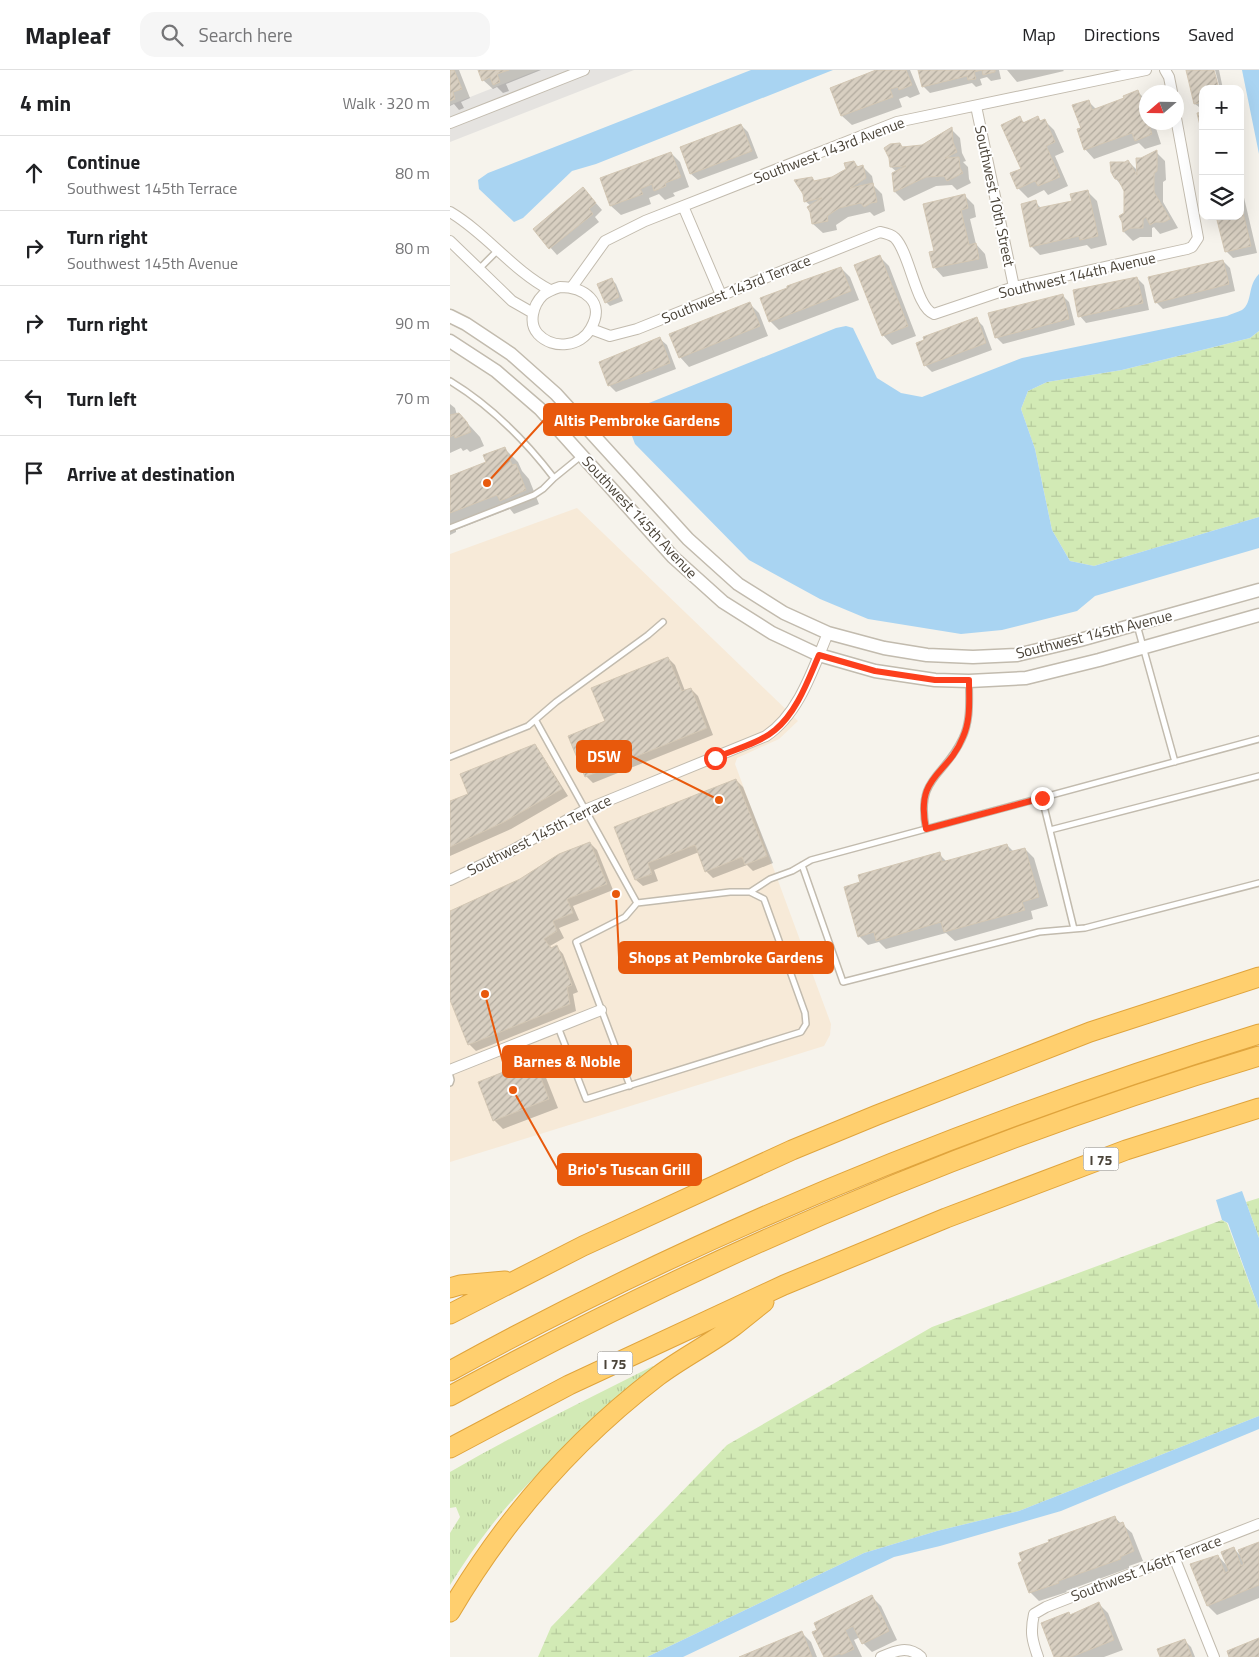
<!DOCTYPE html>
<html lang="en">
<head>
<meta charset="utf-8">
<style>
	:root { --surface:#fff; --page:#f6f6f6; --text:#202124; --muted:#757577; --line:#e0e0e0 }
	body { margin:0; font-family:"Titillium Web",sans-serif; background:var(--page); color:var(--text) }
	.controls { position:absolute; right:15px; top:15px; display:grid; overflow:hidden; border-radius:10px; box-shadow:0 5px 20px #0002 }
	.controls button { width:45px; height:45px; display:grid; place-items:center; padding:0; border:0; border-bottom:1px solid var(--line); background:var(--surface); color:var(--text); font:25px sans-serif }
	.compass { position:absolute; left:689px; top:15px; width:45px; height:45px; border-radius:50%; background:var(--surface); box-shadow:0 5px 20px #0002; rotate:250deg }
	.stop { position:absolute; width:15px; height:15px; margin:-11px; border:4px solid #fc3f1d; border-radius:50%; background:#fff }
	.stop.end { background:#fc3f1d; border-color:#fff; box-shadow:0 1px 5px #0008 }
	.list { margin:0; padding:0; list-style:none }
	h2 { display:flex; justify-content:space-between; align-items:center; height:65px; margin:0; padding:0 20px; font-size:21px }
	h2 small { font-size:16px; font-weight:400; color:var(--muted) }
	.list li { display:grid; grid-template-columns:32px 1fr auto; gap:15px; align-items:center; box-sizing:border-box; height:75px; padding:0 20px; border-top:1px solid var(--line) }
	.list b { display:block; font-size:19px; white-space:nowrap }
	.list p { margin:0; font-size:16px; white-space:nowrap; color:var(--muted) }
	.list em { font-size:16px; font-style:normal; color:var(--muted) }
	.icon { flex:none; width:28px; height:28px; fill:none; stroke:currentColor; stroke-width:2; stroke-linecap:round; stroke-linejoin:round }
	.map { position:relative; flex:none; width:809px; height:1587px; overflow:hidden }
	header { display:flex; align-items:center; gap:30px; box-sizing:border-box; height:70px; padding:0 25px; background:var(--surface); border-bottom:1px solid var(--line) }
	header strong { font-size:24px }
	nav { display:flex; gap:28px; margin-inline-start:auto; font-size:18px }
	.search { width:350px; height:45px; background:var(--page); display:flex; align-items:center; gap:12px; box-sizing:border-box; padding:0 18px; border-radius:15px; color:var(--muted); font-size:19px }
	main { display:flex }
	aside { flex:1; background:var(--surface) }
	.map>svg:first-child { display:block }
	.commercial { fill:#f7ead8 }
	.grass { fill:url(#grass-tufts) }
	.wetland { fill:url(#wetland-marsh) }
	.parking { fill:#e5e3e0 }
	.water { fill:#a9d4f2 }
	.shadow { fill:#0003 }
	.building { fill:url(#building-hatch); stroke:#d3c7b4 }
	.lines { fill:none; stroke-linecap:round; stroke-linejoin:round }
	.service-casing { stroke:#c2bbae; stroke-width:8 }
	.minor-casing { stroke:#c2bbae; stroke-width:12 }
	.tertiary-casing { stroke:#c2bbae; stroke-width:15 }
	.motorway-casing { stroke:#e0a43c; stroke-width:21 }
	.service { stroke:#fff; stroke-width:5 }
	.minor { stroke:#fff; stroke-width:10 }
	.tertiary { stroke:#fff; stroke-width:12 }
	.motorway { stroke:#ffcf6e; stroke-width:19 }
	.route { stroke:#fc3f1d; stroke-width:6 }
	.labels { text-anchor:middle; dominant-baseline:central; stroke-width:4; stroke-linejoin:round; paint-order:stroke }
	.shield { fill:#fff; stroke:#817c74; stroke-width:1 }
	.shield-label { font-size:14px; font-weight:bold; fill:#4b4439 }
	.street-label { font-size:15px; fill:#4b4439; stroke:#fff }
	.leader { fill:none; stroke:#e8590c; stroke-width:2 }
	.callout-dot { fill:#e8590c; stroke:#fff; stroke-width:2 }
	.callout { fill:#e8590c; stroke:#e8590c; stroke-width:2 }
	.callout-label { font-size:16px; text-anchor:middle; font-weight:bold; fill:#fff }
</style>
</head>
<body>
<header>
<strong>Mapleaf</strong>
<div class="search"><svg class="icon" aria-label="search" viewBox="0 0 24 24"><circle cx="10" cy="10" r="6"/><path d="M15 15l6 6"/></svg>Search here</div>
<nav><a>Map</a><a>Directions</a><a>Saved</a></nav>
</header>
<main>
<aside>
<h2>4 min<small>Walk · 320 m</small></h2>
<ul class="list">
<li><svg class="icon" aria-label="ahead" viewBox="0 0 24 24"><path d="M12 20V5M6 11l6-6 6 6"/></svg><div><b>Continue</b><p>Southwest 145th Terrace</p></div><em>80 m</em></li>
<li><svg class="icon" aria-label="right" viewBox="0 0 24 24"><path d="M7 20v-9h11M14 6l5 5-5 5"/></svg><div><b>Turn right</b><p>Southwest 145th Avenue</p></div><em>80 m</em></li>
<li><svg class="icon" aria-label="right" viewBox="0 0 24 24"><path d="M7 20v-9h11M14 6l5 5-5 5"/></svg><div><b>Turn right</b></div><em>90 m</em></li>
<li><svg class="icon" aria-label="left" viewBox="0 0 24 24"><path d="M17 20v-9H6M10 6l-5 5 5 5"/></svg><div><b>Turn left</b></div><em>70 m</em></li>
<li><svg class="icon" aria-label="arrive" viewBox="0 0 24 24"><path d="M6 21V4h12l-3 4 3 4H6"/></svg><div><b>Arrive at destination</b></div></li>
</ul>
</aside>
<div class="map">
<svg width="809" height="1587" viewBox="0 0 809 1587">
	<defs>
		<pattern id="grass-tufts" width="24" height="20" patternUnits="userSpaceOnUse" patternTransform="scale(1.25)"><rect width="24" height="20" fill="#d2eab5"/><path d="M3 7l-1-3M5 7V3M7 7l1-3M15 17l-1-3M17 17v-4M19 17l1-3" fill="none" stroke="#b6ca9c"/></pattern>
		<pattern id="wetland-marsh" width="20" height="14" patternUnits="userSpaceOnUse" patternTransform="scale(1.25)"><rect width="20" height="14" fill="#d2eab5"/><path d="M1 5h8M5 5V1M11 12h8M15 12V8" fill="none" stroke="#b6ca9c"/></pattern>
		<pattern id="building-hatch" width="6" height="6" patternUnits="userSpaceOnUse" patternTransform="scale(1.25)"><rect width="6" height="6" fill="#d8cfc1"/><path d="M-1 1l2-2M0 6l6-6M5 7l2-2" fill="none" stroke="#b1aa9e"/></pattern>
	</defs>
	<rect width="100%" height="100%" fill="#f6f3ec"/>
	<path class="commercial" d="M127,438L348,651L329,669L287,688L285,694L381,954L380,965L374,976L0,1092V484Z"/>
	<path class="grass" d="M203,1296L206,1300C162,1337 117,1374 77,1415C47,1445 22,1480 0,1515V1463L10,1447L6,1437L0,1438V1402C66,1364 135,1330 203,1296Z"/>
	<path class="wetland" d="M809,261V447L644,496L620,491L602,460L585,379L571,339L578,321L597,312L672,300L800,268Z
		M809,1128V1168L796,1132Z
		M772,1150L777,1153L809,1239V1346L569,1441L487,1461L414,1483L197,1587H88L101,1557L277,1375L482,1257Z"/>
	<path class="parking" d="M88,0H184L0,72V35Z"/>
	<path class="water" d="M301,0H383L146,94L122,101L73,148L64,152L29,119L28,110L38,103Z
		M792,0H809V84Z
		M809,204V261L800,268L672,300L597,312L578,321L571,339L585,379L602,460L620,491L644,496L809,447V478L645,526L627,541L552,560L511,564L418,549L370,529L299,490L185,374L177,353L184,339L386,258L396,256L403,258L427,308L451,323L472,327L572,288L777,246C781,244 788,242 792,240C803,232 797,216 809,204Z
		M792,1121L809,1168V1239L778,1153L772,1150L766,1130Z
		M809,1346V1359L611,1441L490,1476L444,1487L233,1587H197L414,1483L487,1461L569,1441Z"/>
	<path class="shadow" d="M0,0H9L20,28L11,32L14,38L9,40L4,34L0,36Z
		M29,0H91L56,14L59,21L53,23L47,17L43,19L33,10Z
		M430,0H460L470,24L460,28L457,26L449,29L452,37L402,55L392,46L382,19Z
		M469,0H549L551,9L541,11L537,7L530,9L532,15L526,17L522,13L480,23L473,16Z
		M557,0H613L614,1L567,12Z
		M737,0H763L753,19V40L745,34Z
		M765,0H769L773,19H770Z
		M688,22L696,30V52H704L711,74L695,79L689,73L644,89L635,79L632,59L638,31L647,40L676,29Z
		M569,48L575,53L588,48L592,52L594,50L604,60L614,82L605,86L618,116L598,125L594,120L578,128L568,118L572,99Z
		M291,55L298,62L308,88L248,110L241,104Z
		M501,59L510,68L512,83L516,91L513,92L518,97L519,109L521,113L507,120L502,115L486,116L454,131L445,122L444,104L447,102L441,97L450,75L453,78L473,76Z
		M706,82L715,91L716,110L713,112V132L728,158L710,164L704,157L702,158V167H690L683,171L674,162L675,120L666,109L675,93L678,91L688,101Z
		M221,83L230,92L239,117L223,123L225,126L215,130L209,124L199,128L201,134L171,145L161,136L151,109Z
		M403,92L409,97H413L422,106L424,116L432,124L435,141L424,146L420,142L398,147L386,155L387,160L373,163L363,154L361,136L355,131L361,108L365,112L383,108L397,99Z
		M790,117L792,119L807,183L783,188L776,181L790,146Z
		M638,122L647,131L657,175L641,179L637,175L590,185L581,176L585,132L592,139L623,131Z
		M139,125L152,140L145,147L149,152L107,185L84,159Z
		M514,125L524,135L526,147L520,149L526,174L535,184L538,198L493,207L484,197L485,182Z
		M429,186L439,196L466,266L442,275L433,265Z
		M773,191L780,198L785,221L713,239L706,232Z
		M391,198L400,207L409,230L329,260L320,251Z
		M687,208L694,215L699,240L636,253L630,246Z
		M162,210L166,214L173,231L160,236L156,232Z
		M612,225L619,232L625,255L553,274L546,267Z
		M300,234L309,243L318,266L239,297L230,287Z
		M526,249L533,256L542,280L482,302L475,295Z
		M210,269L217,275L226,299L166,322L159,315Z
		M0,334L5,338L7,345L9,344L30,367L34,376L20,382L17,379L13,381L11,378L0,383Z
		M54,378L68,392L72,401L79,409L89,434L64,444L60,439L6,460V462L0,465V408L38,393Z
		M218,588L225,595L235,621L241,619L248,626L263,665L143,713L136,706L157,652Z
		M84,676L91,683L118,726L61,759L0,786V732L20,724Z
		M286,710L293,717L323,793L303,801L297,795L263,808L256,801L249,782L204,800L208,811L193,816L186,810L166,758Z
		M140,773L147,780L163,820L123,836L129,850L109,858L114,868L100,876L102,879L107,877L113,884L128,922L123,924L126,941L26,981L19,974L0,925V842L71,811Z
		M557,775L564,782L575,779L584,788L598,836L581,841L583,849L505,871L496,863L436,879L429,872L418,875L409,866L489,784L497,792Z
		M84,991L93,1000L108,1038L53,1059L44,1050Z
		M665,1448L682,1463L693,1491L679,1496V1498L616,1521L617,1522L589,1531L580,1522Z
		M809,1472V1528L767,1545L758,1536L768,1486L779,1498L783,1478L793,1488Z
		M422,1527L431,1536L447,1570L422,1582L413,1573L410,1567L404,1570L412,1587H376L364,1563Z
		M649,1534L658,1543L673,1580L654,1587H605L621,1546Z
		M351,1562L361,1572L367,1587H292Z
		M734,1570L741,1577L745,1587H712Z"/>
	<path class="building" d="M0,0H4L12,19L3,22L5,29L0,31Z
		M28,0H59L47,4L50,12L43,15L40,7L32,11Z
		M426,0H456L462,15L449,20L448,17L440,19L443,27L391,46L380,18Z
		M468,0H545V2L533,5L532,0L524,2L526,9L518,10L517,6L472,17Z
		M736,0H764L769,19H753V32L744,34Z
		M688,20L696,43V52H698L702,64L685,71L682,63L634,80L627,59L631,58L622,35L639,30L642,40L674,28L673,26Z
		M753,42V68L747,43Z
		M570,46L573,53L588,46L590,51L595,49L605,72L596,76L610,107L588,116L585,111L567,119L560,103L571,99L551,55Z
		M291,54L302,81L240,104L230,77Z
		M502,57L503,72L507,82L495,88L509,87L510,98L513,103L497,111L494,106L476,107L444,122L442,103L456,96L440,97L439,88L434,78L440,74L450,73L452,77L472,75Z
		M707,80V101L704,103V122L720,149L714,152H705L700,155L696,147L693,149V158H680L673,162L672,152L669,146L674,143V121L668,109H665L661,102L660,92H675L678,90L687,105L686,88H691Z
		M221,82L231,107L215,113L216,116L204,121L202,114L190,119L193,124L160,136L150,108Z
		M404,91L407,97L413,95L416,108L400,118L423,113L427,132L421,133L414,137L411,133L389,138L377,146L378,151L362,154L360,142L357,137L372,128L354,132L353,124L344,110L362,107L364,111L382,107L396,99L394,93Z
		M133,117L146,133L139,139L143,144L99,179L83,159Z
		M638,120L648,166L630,170L629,166L580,177L571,134L586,130L588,138L622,131L620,124Z
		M515,124L518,138L511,140L519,175L526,173L529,189L483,198L479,182L484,181L473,134Z
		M790,130L801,176L775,182L766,146H790Z
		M430,185L458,256L432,266L404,195Z
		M773,190L779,214L705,233L698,207Z
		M391,197L401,221L319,252L310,228L337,218V216Z
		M687,207L693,233L628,247L623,220Z
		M162,208L169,227L155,233L147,214Z
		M613,224L619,249L545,268L538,243Z
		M300,232L310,256L229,288L219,264Z
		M527,247L536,273L474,296L466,273L474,270L473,267Z
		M210,267L220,293L158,316L149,292Z
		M9,343L17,352L21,362L5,368L4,365L0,367V345Z
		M55,377L62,395L66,394L76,420L50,431L47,425L0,443V406L36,392L33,385Z
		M218,587L232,621L241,618L257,658L135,707L118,666L155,651L141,618Z
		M85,674L112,719L54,752L0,777V731L18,724L10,704Z
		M286,709L317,786L295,795L292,787L255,802L245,775L198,793L202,804L185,810L164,757Z
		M140,772L157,814L117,829L123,843L103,851L107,861L94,869L101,878L107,875L122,915L117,917L120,934L18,975L0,930V841L70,809L109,784Z
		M557,774L559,782L575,778L589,827L572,832L575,840L494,862L491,852L426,871L424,862L408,867L394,817L410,812L408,805L490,782L492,792Z
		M84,990L99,1029L43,1051L28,1012Z
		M665,1446L668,1454L673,1452L684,1481L670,1487L671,1489L608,1511L609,1513L579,1523L568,1493L572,1491L569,1483L599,1472L598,1470Z
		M809,1472V1515L757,1536L740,1494L768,1485L775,1503L779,1501L771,1482L784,1477L791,1496L794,1494L788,1480Z
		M422,1525L439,1561L412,1574L403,1556L395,1560L404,1579L391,1585L390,1583L381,1587H374L362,1562L367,1560L364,1553Z
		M649,1532L664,1570L621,1587H604L591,1553L619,1542L620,1545Z
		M352,1561L362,1587H289Z
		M809,1568V1587H779L777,1581Z
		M735,1569L742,1587H710L707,1579Z"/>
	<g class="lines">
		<defs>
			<path id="service" d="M29,199L48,180
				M0,311C41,336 75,370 104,408L93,419L84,425L0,458
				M104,408L131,386
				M687,555L725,692
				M86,651L187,833
				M0,687L78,656L106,632L198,565L213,552
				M592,728L624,859
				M476,759C466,706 494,708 512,669C521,651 519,630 519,611
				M600,760L809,706
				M352,795L393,912L589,862L635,858L809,813
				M300,822L320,809L342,801L361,790L809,669
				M108,957L136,1029L351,962L356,954L355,943L314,829L300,822H280L187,833L175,847L126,872L180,1016
				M0,1006L1,1010L0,1013"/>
			<path id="minor" d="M715,0L719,7L722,22
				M526,36L564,217
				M0,53L134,0
				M233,136L271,225
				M0,142C37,164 62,200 100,220
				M0,171L62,231L83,243
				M110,217C134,217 156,232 141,258C131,277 103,280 88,264C78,253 83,235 93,225C98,221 104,219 110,217Z
				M122,217L155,171L195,151L447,52L696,0
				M141,259L160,266L187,259L430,162C435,163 442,165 445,168C460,183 466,238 484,244L564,217L737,179L742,177L748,168L726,48
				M0,810L61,781L135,740L316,666C349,644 363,599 378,563
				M0,1000L151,940
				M724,1487L764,1587
				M431,1587C445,1581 458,1575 471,1587
				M588,1587C582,1570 580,1562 584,1544L596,1537L809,1454"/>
			<path id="tertiary" d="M0,246L16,254L61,284L106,324L238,469L288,514L334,543L378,563L434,578L477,585L523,587L567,585L630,570L809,520
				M0,271L46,301L90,339L223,487L273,532L322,563L369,585L425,601L485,610L519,611L576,608L649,590L809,545"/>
			<path id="motorway" d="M0,1218L10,1215L55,1211
				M0,1244L133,1176L342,1080L427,1045L640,962L809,907
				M0,1301C256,1160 529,1050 809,964
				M0,1326C257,1186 528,1070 809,986
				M0,1378L119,1315L334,1215L496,1148L676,1080L809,1038
				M0,1542C54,1450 123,1371 208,1306C232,1288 260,1274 284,1256C294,1248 304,1240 314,1232"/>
		</defs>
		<use href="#service" class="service-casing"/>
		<use href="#minor" class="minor-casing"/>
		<use href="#tertiary" class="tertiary-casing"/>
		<use href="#motorway" class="motorway-casing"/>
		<use href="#service" class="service"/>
		<use href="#minor" class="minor"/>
		<use href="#tertiary" class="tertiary"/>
		<use href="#motorway" class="motorway"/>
	</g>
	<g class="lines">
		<path class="route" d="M265,688C283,680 310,673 325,660C347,642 358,610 369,585L425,601L485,610H519C519,630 521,649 513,667C497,707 465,704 476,759L592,728"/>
	</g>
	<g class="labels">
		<g class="shield">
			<rect x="633.5" y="1077.5" width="35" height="23" rx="4"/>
			<rect x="147.5" y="1281.5" width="35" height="23" rx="4"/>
		</g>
		<g class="shield-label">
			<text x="651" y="1089">I 75</text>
			<text x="165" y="1293">I 75</text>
		</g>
		<g class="street-label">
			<text transform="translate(379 80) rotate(-21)">Southwest 143rd Avenue</text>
			<text transform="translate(545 126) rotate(78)">Southwest 10th Street</text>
			<text transform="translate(627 205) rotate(-13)">Southwest 144th Avenue</text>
			<text transform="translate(286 219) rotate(-22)">Southwest 143rd Terrace</text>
			<text transform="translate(190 447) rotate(47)">Southwest 145th Avenue</text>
			<text transform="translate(644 564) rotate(-14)">Southwest 145th Avenue</text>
			<text transform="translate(89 765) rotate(-27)">Southwest 145th Terrace</text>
			<text transform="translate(696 1498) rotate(-21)">Southwest 146th Terrace</text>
		</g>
	</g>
	<path class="leader" d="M37 413L94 350M269 730L181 686M166 824L169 887M35 924L53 992M63 1020L108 1100"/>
	<g class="callout-dot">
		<circle cx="37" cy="413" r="5"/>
		<circle cx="269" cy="730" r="5"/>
		<circle cx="166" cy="824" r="5"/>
		<circle cx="35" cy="924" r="5"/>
		<circle cx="63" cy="1020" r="5"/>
	</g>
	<g class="callout">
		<rect x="94" y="334" width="187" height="31" rx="5"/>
		<rect x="127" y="671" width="54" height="31" rx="5"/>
		<rect x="169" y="872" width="214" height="31" rx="5"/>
		<rect x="53" y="976" width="128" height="31" rx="5"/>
		<rect x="108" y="1084" width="143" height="31" rx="5"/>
	</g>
	<g class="callout-label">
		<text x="187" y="356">Altis Pembroke Gardens</text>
		<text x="154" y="692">DSW</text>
		<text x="276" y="893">Shops at Pembroke Gardens</text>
		<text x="117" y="997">Barnes &amp; Noble</text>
		<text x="179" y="1105">Brio's Tuscan Grill</text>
	</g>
</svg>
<div class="controls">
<button>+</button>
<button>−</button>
<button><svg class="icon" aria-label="layers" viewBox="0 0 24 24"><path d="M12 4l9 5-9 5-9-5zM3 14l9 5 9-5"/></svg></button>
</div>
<svg class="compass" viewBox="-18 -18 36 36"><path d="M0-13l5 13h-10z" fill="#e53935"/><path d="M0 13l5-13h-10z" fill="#757577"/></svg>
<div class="stop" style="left:265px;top:688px"></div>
<div class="stop end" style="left:592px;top:728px"></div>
</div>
</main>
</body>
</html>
